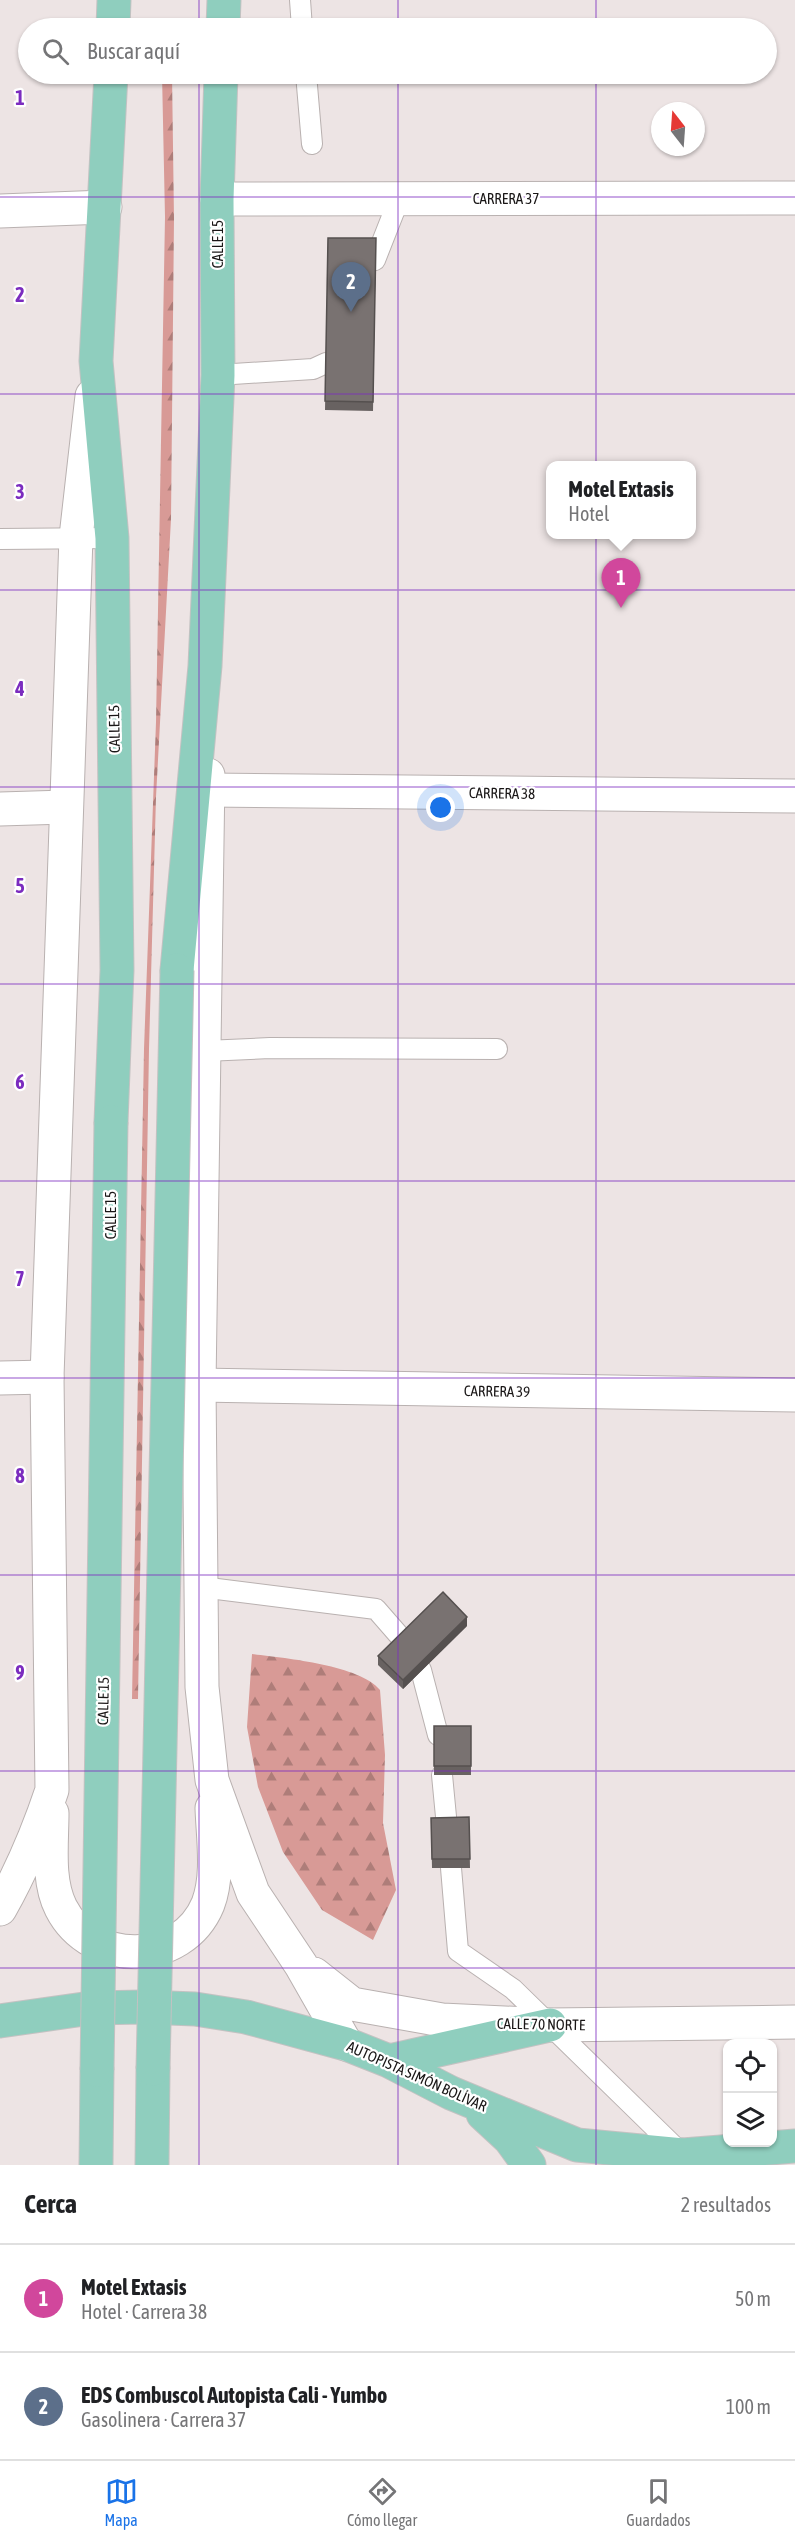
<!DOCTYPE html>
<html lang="es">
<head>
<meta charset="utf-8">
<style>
	:root { --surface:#fff; --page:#f6f6f6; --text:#202124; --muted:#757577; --line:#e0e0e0; --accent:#1a73e8 }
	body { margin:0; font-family:"Asap Condensed",sans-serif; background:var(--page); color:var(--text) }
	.controls { position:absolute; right:18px; bottom:18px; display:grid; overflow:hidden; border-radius:12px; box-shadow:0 2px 4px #0004 }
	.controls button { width:54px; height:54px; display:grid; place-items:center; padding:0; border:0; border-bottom:2px solid var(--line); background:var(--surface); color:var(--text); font:30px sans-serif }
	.compass { position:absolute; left:651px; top:102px; width:54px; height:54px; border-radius:50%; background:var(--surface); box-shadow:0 2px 4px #0004; rotate:343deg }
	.you { position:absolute; left:441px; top:808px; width:21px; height:21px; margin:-15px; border:4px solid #fff; border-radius:50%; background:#1a73e8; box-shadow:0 0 0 9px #1a73e833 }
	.badge { display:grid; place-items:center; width:39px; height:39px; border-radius:50%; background:var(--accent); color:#fff; font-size:20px; font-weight:700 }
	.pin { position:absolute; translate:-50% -50px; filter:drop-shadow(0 2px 3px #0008) }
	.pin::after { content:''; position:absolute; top:32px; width:21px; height:18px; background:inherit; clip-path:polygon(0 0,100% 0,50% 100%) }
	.popup { position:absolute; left:546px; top:461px; width:150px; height:78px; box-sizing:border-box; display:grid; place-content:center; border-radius:12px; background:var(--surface); filter:drop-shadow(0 2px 4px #0005); font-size:20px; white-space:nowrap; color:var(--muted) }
	.popup b { font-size:22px; color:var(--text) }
	.popup::after { content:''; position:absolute; left:50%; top:100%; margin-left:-12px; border:12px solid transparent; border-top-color:var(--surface) }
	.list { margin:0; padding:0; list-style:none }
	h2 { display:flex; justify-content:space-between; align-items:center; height:78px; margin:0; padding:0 24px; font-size:26px }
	h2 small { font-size:20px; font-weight:400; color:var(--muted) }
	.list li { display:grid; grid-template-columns:39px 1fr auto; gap:18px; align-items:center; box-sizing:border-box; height:108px; padding:0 24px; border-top:2px solid var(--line) }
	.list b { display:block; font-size:22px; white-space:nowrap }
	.list p { margin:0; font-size:20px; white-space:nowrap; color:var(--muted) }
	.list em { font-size:20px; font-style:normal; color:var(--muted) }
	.icon { flex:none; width:33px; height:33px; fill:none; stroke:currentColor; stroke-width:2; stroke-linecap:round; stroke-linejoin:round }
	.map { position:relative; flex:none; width:795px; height:2165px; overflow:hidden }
	.search { position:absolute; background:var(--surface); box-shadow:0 2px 4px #0004; left:18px; right:18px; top:18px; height:66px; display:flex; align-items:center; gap:15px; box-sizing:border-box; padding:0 21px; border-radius:33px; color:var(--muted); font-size:22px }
	.sheet { height:294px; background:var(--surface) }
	nav { display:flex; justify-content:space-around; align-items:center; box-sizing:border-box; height:84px; border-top:2px solid var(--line); background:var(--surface); font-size:16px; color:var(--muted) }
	nav a { display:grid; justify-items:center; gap:3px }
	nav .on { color:var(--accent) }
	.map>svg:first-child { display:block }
	.forest { fill:url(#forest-firs) }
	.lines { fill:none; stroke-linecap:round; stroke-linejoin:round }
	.service-casing { stroke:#b9b1b0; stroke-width:22 }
	.minor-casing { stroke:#b9b1b0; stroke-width:35 }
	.tertiary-casing { stroke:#b9b1b0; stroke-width:35 }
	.primary-casing { stroke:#c3c2c2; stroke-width:35 }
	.service { stroke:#fff; stroke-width:20 }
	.minor { stroke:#fff; stroke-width:33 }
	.tertiary { stroke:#fff; stroke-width:33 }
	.primary { stroke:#8fcebe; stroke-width:33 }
	.primary-bridge-casing { stroke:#c3c2c2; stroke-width:35; stroke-linecap:butt }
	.primary-bridge { stroke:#8fcebe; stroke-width:33 }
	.wall { fill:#686261 }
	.shaded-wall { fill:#55504f }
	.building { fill:#797271; stroke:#55504f; stroke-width:1.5 }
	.grid { fill:none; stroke:#7b2cbf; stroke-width:1.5; stroke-opacity:0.55 }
	.labels { text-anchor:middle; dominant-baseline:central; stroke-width:4.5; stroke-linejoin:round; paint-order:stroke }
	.street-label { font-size:15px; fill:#191616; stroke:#fff }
	.grid-label { font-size:20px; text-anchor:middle; font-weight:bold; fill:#7b2cbf; stroke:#fff; stroke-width:4.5; stroke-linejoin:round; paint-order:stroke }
</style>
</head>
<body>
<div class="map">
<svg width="795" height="2165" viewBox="0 0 795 2165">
	<defs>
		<pattern id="forest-firs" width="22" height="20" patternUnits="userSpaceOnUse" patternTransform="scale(1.5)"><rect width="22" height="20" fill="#d89a96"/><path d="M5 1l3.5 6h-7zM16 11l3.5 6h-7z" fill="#ae7d79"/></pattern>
	</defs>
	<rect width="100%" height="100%" fill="#ede4e4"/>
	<path class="forest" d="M162,74H172L174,219L171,519L156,797L149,1049L138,1699H132L144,1049L156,722L165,217Z
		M252,1654C284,1658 360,1665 380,1690L385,1755L383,1823L396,1890L373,1940L322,1910L283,1852L258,1787L247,1727Z"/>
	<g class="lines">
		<defs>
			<path id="service" d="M300,0L302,28
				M306,74L312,144
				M375,260L399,199
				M218,375L313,369L326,363
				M0,539L112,538
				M205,1051L270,1048L497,1049
				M201,1587L376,1609L403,1640
				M421,1670L438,1735
				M442,1775L447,1827
				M451,1868L458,1951L513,1989L683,2155"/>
			<path id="minor" d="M217,199L795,198
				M0,211L105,207
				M208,790L795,796
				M0,809L66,807
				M0,1378L47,1377
				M199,1385L795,1395"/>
			<path id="tertiary" d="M208,775L199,1385L202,1687L212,1780L253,1893L301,1965L346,2044
				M52,1813C52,1843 47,1881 61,1908C91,1967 182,1967 208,1904C219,1875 213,1838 212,1808
				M0,1909C22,1870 38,1832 52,1790L47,1377L76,537L92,396
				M314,1974L352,2004L442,2020L550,2025L795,2022"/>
			<path id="primary" d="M113,28L114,0
				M223,28L224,0
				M177,970L205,666L218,375L217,199L221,74
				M111,1122L117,970L112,538L96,361L111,74
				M0,2021L91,2008L143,2007L195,2009L246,2017L346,2044L389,2061L451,2093L577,2145L683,2155L795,2146
				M389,2061L550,2025
				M483,2114L510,2139L529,2165
				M96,2165L97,2070
				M152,2165L153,2069"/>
		</defs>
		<use href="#service" class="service-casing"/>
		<use href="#minor" class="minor-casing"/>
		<use href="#tertiary" class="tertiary-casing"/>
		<use href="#primary" class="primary-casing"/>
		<use href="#service" class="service"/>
		<use href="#minor" class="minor"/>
		<use href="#tertiary" class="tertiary"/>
		<use href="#primary" class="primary"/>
		<defs>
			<path id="primary-bridge" d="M153,2069L177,970
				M97,2070L111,1122"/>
		</defs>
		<use href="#primary-bridge" class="primary-bridge-casing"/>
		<use href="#primary-bridge" class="primary-bridge"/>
	</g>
	<path class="wall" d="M328,238H376L373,411L325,410Z
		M467,1626L403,1689L378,1665V1656Z
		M434,1726H471V1775H434Z
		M469,1817L470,1868H432L431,1818Z"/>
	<path class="shaded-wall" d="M467,1617V1626L403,1689V1680Z"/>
	<path class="building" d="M328,238H376L373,402L325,401Z
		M443,1592L467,1617L403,1680L378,1656Z
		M434,1726H471V1766H434Z
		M469,1817L470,1859H432L431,1818Z"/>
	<path class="grid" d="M199,0V28M398,0V28M596,0V28M199,74V2165M398,74V2165M596,74V2165M0,197H795M0,394H795M0,590H795M0,787H795M0,984H795M0,1181H795M0,1378H795M0,1575H795M0,1771H795M0,1968H795"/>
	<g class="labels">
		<g class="street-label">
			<text x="506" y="198">CARRERA 37</text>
			<text transform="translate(217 244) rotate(-90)">CALLE 15</text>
			<text transform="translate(114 729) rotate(-91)">CALLE 15</text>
			<text transform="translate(502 793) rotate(1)">CARRERA 38</text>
			<text transform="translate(110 1215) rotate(-90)">CALLE 15</text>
			<text transform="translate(497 1391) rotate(1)">CARRERA 39</text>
			<text transform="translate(103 1701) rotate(-89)">CALLE 15</text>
			<text transform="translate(541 2024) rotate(1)">CALLE 70 NORTE</text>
			<text transform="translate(417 2076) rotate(24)">AUTOPISTA SIMÓN BOLÍVAR</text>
		</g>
	</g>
	<g class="grid-label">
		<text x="20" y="105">1</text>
		<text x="20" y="302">2</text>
		<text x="20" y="499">3</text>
		<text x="20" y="696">4</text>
		<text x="20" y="893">5</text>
		<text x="20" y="1089">6</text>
		<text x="20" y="1286">7</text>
		<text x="20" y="1483">8</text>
		<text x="20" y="1680">9</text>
	</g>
</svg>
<div class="controls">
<button><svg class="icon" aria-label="locate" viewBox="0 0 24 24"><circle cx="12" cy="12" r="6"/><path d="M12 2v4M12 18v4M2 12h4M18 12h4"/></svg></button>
<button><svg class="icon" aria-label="layers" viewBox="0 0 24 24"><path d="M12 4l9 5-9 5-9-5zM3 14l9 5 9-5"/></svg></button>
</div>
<svg class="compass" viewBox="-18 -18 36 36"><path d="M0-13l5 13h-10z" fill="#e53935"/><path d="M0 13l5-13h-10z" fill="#757577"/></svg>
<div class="you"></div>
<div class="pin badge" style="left:621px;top:608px;background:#d1479c">1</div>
<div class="popup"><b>Motel Extasis</b>Hotel</div>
<div class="pin badge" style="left:351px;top:312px;background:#5c6f8a">2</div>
<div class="search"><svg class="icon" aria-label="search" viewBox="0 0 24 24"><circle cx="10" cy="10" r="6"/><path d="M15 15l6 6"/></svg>Buscar aquí</div>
</div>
<section class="sheet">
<h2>Cerca<small>2 resultados</small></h2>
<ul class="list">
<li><span class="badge" style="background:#d1479c">1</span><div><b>Motel Extasis</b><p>Hotel · Carrera 38</p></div><em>50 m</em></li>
<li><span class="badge" style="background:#5c6f8a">2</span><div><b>EDS Combuscol Autopista Cali - Yumbo</b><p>Gasolinera · Carrera 37</p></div><em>100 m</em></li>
</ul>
</section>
<nav>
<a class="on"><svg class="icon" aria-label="map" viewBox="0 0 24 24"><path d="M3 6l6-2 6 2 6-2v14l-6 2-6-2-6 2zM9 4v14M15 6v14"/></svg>Mapa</a>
<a><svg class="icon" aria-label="directions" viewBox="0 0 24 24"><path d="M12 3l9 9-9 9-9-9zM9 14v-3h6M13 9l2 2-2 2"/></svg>Cómo llegar</a>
<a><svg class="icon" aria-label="saved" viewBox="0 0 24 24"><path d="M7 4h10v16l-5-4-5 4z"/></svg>Guardados</a>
</nav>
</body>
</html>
